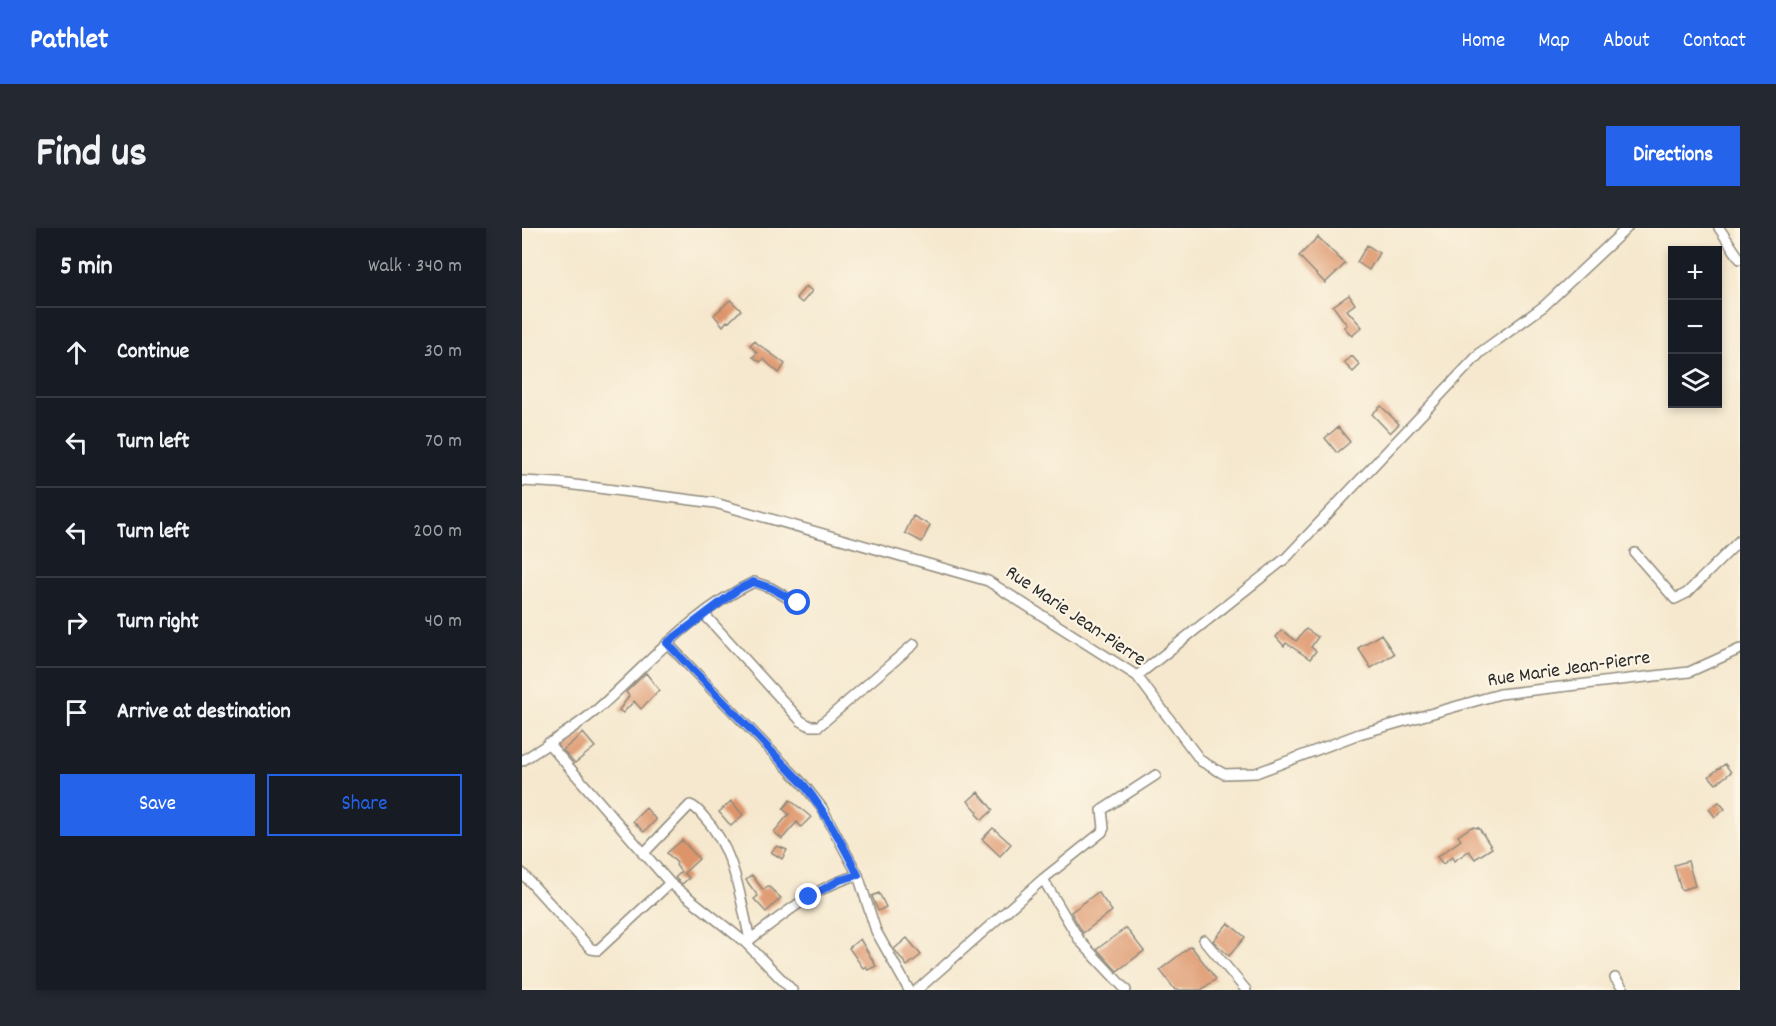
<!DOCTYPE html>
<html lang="en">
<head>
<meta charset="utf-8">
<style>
	:root { --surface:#171b24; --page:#242831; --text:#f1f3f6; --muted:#9ea1a6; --line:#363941; --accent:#2563eb }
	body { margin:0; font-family:Dekko,sans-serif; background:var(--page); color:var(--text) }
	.controls { position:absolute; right:18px; top:18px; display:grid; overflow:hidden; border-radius:0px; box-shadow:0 3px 9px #0003 }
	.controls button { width:54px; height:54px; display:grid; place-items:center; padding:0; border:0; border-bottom:2px solid var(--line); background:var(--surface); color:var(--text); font:30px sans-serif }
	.stop { position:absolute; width:18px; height:18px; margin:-14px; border:4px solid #2563eb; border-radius:50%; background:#fff }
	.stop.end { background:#2563eb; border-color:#fff; box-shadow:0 2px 6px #0008 }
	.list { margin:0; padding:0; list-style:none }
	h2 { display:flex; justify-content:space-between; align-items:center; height:78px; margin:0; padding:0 24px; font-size:26px }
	h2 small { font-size:20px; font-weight:400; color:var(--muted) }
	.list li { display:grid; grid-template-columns:39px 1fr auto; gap:18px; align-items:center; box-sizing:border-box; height:90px; padding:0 24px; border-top:2px solid var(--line) }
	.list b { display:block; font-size:22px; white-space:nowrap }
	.list em { font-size:20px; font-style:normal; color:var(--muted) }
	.actions { display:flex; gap:12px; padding:18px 24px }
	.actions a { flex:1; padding:14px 0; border:2px solid var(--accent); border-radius:0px; text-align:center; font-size:21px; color:var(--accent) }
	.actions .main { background:var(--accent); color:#fff }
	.icon { flex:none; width:33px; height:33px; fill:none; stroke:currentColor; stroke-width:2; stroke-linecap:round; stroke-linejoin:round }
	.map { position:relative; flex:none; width:1218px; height:762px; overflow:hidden; border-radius:0px }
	header { display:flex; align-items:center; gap:36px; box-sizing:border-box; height:84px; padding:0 30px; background:var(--accent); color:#fff }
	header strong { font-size:28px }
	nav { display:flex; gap:33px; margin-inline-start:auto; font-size:21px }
	.intro { display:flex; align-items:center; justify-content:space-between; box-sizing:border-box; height:144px; padding:0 36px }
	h1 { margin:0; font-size:42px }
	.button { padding:15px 27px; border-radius:0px; background:var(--accent); color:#fff; font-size:21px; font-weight:700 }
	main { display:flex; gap:36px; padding:0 36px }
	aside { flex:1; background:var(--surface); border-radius:0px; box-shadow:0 3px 9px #0003 }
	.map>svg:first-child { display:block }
	.building { fill:#dd946a }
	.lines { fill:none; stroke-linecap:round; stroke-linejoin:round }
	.street-casing { stroke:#908a7c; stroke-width:12 }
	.street { stroke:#fff; stroke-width:9 }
	.route { stroke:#2563eb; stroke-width:8 }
	.labels { text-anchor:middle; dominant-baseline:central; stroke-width:4.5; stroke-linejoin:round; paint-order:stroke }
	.street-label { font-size:20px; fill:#2b2b2b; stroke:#fcf5e5 }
</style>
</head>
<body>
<header>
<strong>Pathlet</strong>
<nav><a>Home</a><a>Map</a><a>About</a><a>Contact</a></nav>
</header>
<div class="intro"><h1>Find us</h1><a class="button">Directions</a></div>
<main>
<aside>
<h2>5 min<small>Walk · 340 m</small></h2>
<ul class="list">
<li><svg class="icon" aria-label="ahead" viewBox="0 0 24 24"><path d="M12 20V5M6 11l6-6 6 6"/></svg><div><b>Continue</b></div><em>30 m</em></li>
<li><svg class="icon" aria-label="left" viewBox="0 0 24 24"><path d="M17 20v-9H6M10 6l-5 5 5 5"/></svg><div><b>Turn left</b></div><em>70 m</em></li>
<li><svg class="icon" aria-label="left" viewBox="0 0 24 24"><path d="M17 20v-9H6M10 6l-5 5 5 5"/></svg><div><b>Turn left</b></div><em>200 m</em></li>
<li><svg class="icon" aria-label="right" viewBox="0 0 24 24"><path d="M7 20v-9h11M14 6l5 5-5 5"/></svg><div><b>Turn right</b></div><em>40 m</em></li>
<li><svg class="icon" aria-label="arrive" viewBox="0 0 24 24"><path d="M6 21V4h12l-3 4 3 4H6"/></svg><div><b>Arrive at destination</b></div></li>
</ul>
<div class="actions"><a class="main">Save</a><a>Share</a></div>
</aside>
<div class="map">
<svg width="1218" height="762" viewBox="0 0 1218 762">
	<rect width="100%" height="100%" fill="#fcf5e5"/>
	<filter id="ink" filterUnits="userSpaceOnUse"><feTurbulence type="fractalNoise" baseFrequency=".0167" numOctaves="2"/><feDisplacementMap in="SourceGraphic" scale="12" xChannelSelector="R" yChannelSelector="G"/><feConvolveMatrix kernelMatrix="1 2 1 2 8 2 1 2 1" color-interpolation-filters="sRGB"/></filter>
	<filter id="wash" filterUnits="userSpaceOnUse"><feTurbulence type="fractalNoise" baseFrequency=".008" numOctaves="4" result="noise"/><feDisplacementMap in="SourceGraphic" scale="24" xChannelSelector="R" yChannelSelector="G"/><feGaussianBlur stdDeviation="1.35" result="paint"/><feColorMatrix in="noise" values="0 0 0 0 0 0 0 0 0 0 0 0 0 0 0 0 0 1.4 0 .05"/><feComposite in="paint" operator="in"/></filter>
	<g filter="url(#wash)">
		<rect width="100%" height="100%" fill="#f5e8ce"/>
		<g id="blocks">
			<path class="building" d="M796,9L823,36L803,55L777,28Z
				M845,17L857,25L847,42L835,34Z
				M284,58L290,63L280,75L274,70Z
				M827,67L833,76L825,82L840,99L830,108L822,99L825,97L811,78Z
				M208,72L219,82L207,94L205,93L201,98L192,87Z
				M232,113L263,136L257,145L241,131L238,134L231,129L235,125L228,117Z
				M830,128L838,137L831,144L822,135Z
				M859,178L877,196L868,205L850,186Z
				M816,199L828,214L815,225L803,210Z
				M391,288L408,297L400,314L383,305Z
				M784,401L796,409L789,419L794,423L788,431L764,415L762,418L754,409L760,402L774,413Z
				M859,406L872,426L849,440L836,420Z
				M124,445L137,462L119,481L112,473L101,485L97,482L107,468L104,464Z
				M61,505L73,519L53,535L41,522Z
				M1203,536L1209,544L1194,556L1187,548Z
				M456,564L471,582L460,592L454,586L456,584L446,573Z
				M268,572L289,589L279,599L275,594L260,611L252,604L267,586L261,581Z
				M209,573L221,587L209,598L197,584Z
				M1197,574L1203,581L1193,589L1187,581Z
				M124,580L134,592L122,604L111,593Z
				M949,599L957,600L970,620L953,631L947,623L932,633L930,629L921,636L915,629L939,612L936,608Z
				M471,600L489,616L478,628L460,611Z
				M160,612L177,631L162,645L167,650L160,656L153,650L159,644L154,637L155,635L145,625Z
				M255,618L265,622L260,631L249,624Z
				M1166,633L1173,658L1159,662L1152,637Z
				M230,647L241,662L246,658L259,670L244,684L232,671L236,668L224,652Z
				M576,664L590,683L561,705L549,684Z
				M357,665L364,679L356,683L350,668Z
				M706,695L723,709L707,728L691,713Z
				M604,700L622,723L595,743L575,721Z
				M385,710L399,727L385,738L372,721Z
				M338,711L354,738L346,742L344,738L341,740L327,720Z
				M669,718L694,751L679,762H653L638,742Z"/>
		</g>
	</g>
	<g filter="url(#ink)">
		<use href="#blocks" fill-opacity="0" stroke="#908a7c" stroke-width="1.5"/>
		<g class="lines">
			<defs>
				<path id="street" d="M1197,0L1218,31
					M0,253L37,255L193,275L466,353L615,448L679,533L702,546L734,545L837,506L978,466L1167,444L1218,421
					M1113,325L1153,371L1165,365L1218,312
					M182,386L279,493L288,498H297L392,416
					M145,415L282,557L300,580L336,647L354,703L387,762
					M615,448L764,330L959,124L1022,78L1105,0
					M26,515L148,655L224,715L270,762
					M0,533C25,516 57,498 79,478C127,435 172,382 232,354L249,360L276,376
					M121,626L168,577C174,579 178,584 182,589C213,622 218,669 228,712
					M0,645L69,721L76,722L148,655
					M521,651L558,713L604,762
					M682,712L724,762
					M226,713C260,688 294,658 336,647
					M1093,750L1102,762
					M395,762L521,651L580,604L582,600L580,582L634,547"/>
			</defs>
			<use href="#street" class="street-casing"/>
			<use href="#street" class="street"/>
		</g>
	</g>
	<g class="lines" filter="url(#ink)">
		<path class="route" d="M276,375L249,360L231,354L215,362L145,415L282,557C304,585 320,615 336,647L318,652L287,669"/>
	</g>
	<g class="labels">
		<g class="street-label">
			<text transform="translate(553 389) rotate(34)">Rue Marie Jean-Pierre</text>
			<text transform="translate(1047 442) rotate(-8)">Rue Marie Jean-Pierre</text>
		</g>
	</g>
</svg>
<div class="controls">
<button>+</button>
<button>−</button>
<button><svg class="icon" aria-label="layers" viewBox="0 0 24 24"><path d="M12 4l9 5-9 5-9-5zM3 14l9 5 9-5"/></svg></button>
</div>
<div class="stop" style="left:276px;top:375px"></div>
<div class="stop end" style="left:287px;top:669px"></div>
</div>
</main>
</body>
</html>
